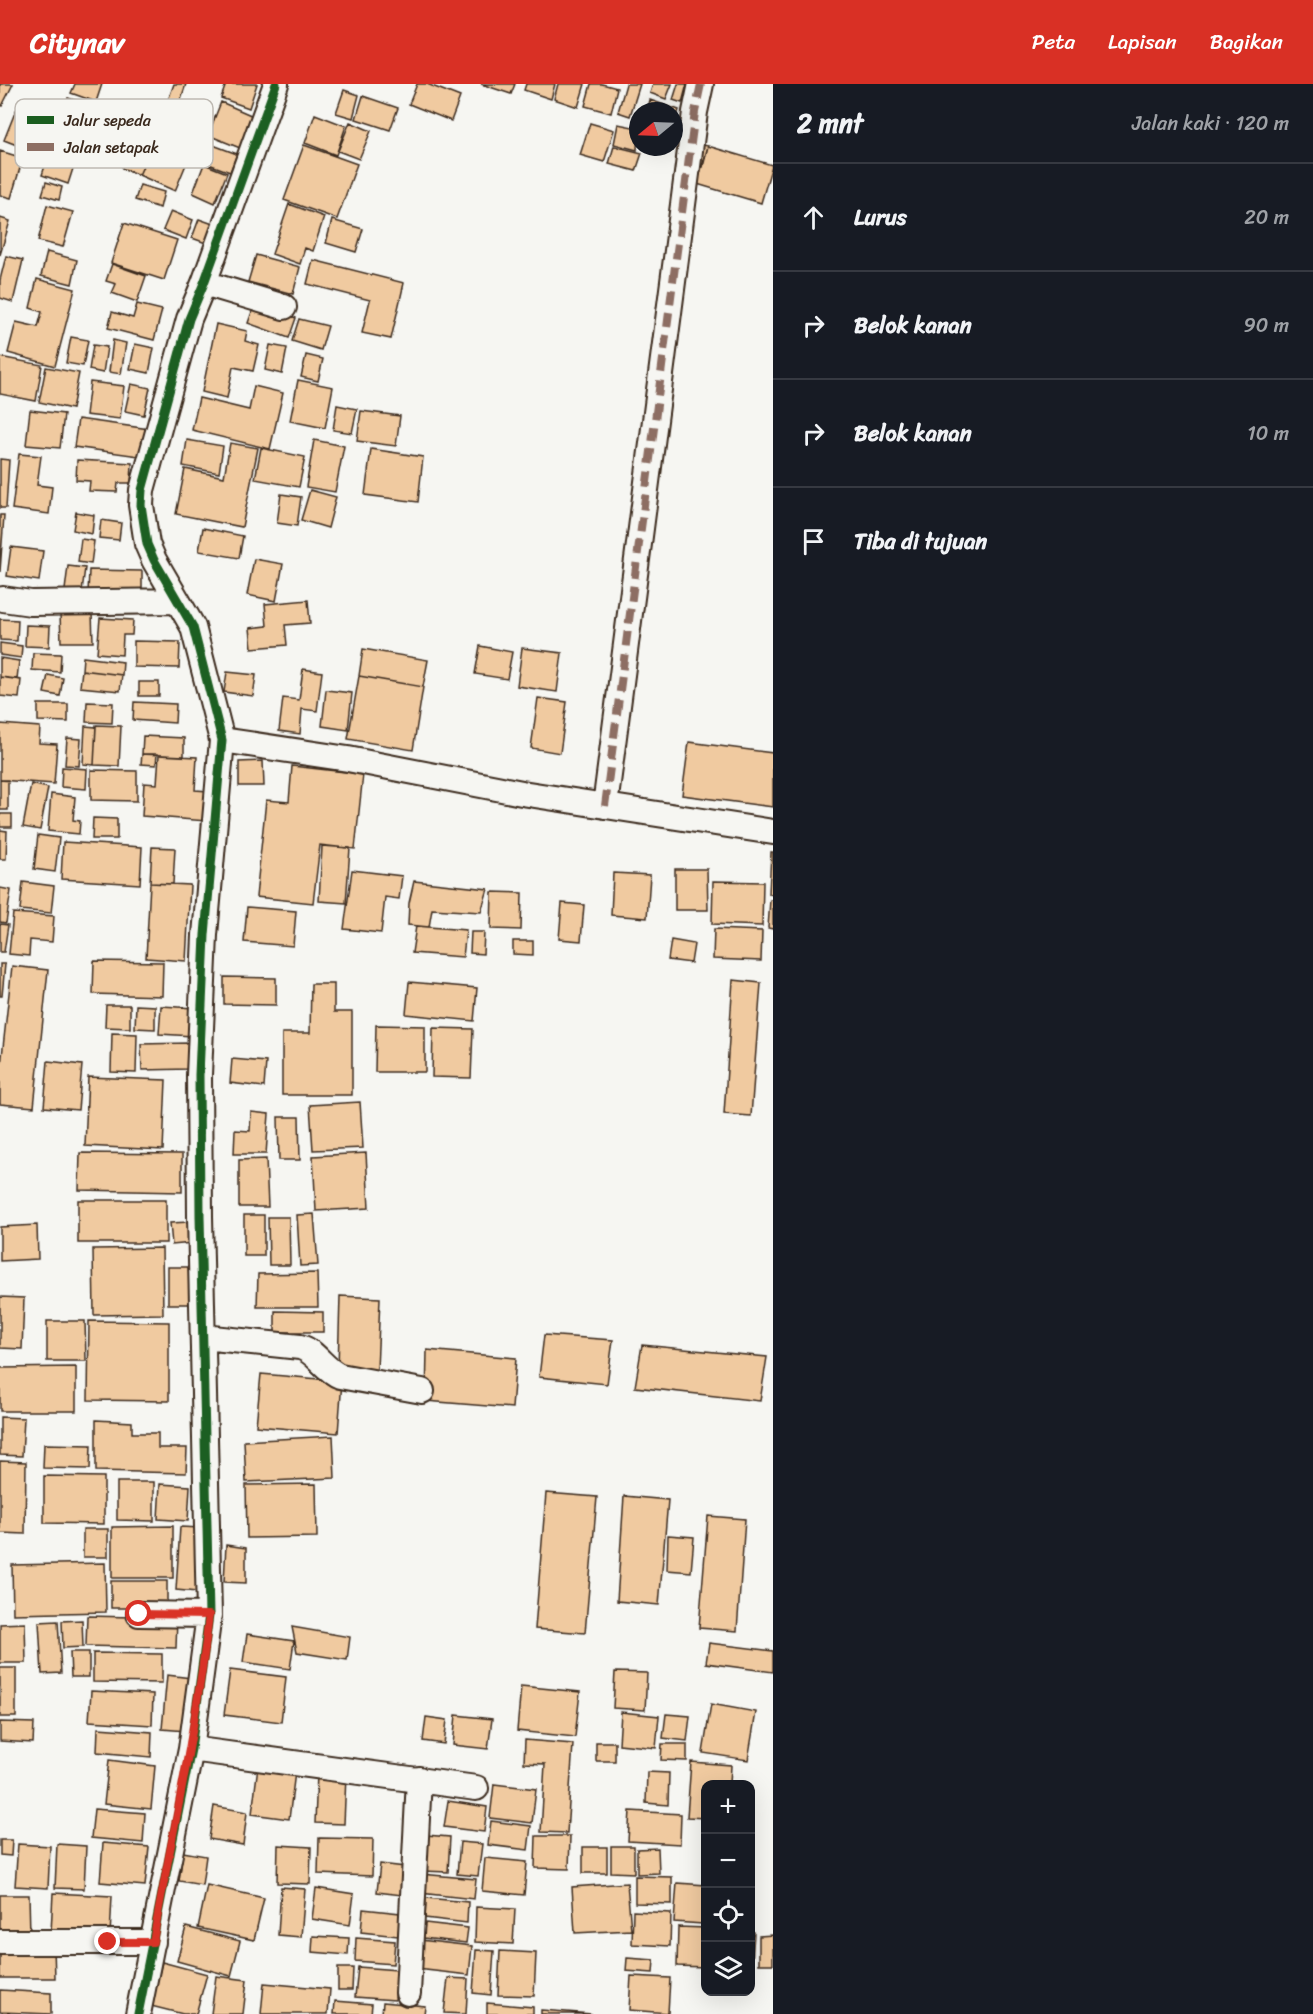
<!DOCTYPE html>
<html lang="id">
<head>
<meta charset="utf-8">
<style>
	:root { --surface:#171b24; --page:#242831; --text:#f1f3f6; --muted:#9ea1a6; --line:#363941; --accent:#d93025 }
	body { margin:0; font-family:Sriracha,sans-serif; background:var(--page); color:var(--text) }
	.controls { position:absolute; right:18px; bottom:18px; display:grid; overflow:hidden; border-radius:12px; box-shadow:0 6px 24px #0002 }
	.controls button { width:54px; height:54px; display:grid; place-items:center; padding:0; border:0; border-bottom:2px solid var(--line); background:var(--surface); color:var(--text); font:30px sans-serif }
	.compass { position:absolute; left:629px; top:18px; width:54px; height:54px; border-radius:50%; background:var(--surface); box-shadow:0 6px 24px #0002; rotate:251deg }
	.stop { position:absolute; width:18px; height:18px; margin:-14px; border:4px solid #d93025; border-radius:50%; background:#fff }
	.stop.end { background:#d93025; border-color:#fff; box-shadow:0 2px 6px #0008 }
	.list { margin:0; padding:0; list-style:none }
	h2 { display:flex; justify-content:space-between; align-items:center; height:78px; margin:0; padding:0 24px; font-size:26px }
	h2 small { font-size:20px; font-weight:400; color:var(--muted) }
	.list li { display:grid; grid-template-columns:39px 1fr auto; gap:18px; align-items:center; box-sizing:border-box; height:108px; padding:0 24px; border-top:2px solid var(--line) }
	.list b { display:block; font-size:22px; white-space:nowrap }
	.list em { font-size:20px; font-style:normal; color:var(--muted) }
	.icon { flex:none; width:33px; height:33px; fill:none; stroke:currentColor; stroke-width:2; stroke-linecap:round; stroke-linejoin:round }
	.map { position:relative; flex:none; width:773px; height:1930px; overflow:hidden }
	header { display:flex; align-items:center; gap:36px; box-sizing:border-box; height:84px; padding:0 30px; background:var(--accent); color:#fff }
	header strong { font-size:28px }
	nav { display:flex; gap:33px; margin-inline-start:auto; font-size:21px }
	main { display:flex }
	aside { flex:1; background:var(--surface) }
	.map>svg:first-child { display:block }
	.building { fill:#f0caa0; stroke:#3b2a1e; stroke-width:1.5 }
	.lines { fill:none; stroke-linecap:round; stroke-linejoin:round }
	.street-casing { stroke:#3b2a1e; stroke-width:28 }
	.street { stroke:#f6f6f2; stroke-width:24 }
	.quiet { stroke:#8d6e63; stroke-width:8; stroke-dasharray:15 8; stroke-linecap:butt }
	.cycleway-casing { stroke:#f6f6f2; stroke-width:13 }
	.cycleway { stroke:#1b5e20; stroke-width:9 }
	.route { stroke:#d93025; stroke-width:8 }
	.key { fill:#f6f6f2; stroke:#beb9b2; stroke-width:1.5 }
	.key-label { font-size:16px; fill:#3b2a1e }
</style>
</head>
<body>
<header>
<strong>Citynav</strong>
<nav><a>Peta</a><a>Lapisan</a><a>Bagikan</a></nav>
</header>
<main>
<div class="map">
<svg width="773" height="1930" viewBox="0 0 773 1930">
	<rect width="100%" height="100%" fill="#f6f6f2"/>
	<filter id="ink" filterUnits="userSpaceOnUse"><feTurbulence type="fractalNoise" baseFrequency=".0167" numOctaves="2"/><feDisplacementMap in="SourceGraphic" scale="12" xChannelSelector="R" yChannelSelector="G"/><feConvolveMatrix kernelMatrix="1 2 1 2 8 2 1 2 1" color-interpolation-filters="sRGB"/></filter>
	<g filter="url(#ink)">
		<path class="building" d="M0,0H13L2,22L0,21Z
			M75,0H102L96,18L71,9Z
			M174,0H186L179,21L210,33L202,55L160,38Z
			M226,0H257L249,24L221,14Z
			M417,0H427L460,13L451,37L409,20Z
			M481,0H515L511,10Z
			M526,0H555L551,15L524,6Z
			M558,0H585L578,23L554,15Z
			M591,0H602L617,4L611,29L585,22Z
			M626,0H640L630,32L618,28Z
			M653,0H672L666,15L650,9Z
			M678,0H687L682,19L673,16Z
			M344,6L359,11L353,34L336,29Z
			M363,12L398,24L390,46L356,35Z
			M68,14L98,24L86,58L57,48Z
			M650,16L679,26L674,41V27H647Z
			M32,17L49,24L32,67L4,56L16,26L27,31Z
			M221,18L253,32L240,64L208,51Z
			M315,30L346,42L336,71L305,59Z
			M350,38L371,47L359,75L338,67Z
			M590,39L614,46L604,78L580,71Z
			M618,40L638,44L637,66L614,60Z
			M135,54L152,62L139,91L122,84Z
			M53,57L79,66L68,100L42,91Z
			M205,58L237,70L230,88L198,76Z
			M694,59L708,62L703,83L689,80Z
			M304,61L357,80L337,135L284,116Z
			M152,62L187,78L175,107L139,91Z
			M614,62L642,69L636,87L609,80Z
			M708,62L772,81L761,119L697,100Z
			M0,67L23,74L11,114L0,111Z
			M204,80L227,89L215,119L193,109Z
			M46,98L62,103L59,116L42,111Z
			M140,101L164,108L160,124L135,116Z
			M289,120L324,133L313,167L305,164L300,180L272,170Z
			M47,121L73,128L63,163L38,157Z
			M171,127L193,136L186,155L163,146Z
			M0,134L10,137L0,171Z
			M199,135L213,140L206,159L192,154Z
			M332,136L363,145L356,168L326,159Z
			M124,139L177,156L164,196L111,179Z
			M47,168L77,176L72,200L41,192Z
			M256,171L300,183L293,210L248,198Z
			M6,172L23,176L13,218L0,214V196Z
			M313,176L404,199L391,255L362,249L370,216L307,200Z
			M112,180L146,192L137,218L112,209L116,200L106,197Z
			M37,195L75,205L55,282L8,269L16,238L38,243L42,228L30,224Z
			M255,219L296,234L289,254L248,239Z
			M137,220L162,226L154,256L108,244L112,228L133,234Z
			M299,235L328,242L321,266L292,257Z
			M216,240L247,247L245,257L259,261L253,287L233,283L227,314L202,308Z
			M71,253L88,256L83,282L66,279Z
			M113,256L126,259L121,290L109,288Z
			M135,260L154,264L149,289L130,285Z
			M93,261L107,263L103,289L89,286Z
			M270,261L287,264L282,290L265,286Z
			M306,271L323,275L318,297L301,293Z
			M0,273L42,281L36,317L0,310Z
			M46,283L79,289L72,325L39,318Z
			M298,296L333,303L325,344L290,337Z
			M90,298L124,302L120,335L86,331Z
			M131,300L150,304L144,331L125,327Z
			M254,302L283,309L270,365L192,346L199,314L249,326Z
			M337,321L357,325L352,349L333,346Z
			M30,326L64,330L60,364L26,361Z
			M361,327L400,332L396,362L357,357Z
			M78,335L149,345L146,373L74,363Z
			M187,356L223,362L219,389L183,382Z
			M314,356L344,362L335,408L306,403Z
			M230,359L258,364L242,443L176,430L185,385L224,393Z
			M261,364L305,373L299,403L255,395Z
			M371,365L423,373L418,418L365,411Z
			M19,370L41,372L37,401L52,403L49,430L12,425Z
			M0,375L9,376L6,424H0Z
			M77,376L132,379L131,399H118L117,408L89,407L90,397L76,396Z
			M310,406L336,413L328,444L301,436Z
			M281,410L301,413L297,442L277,439Z
			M76,428L94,431L92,450L73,446Z
			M0,431H4L0,488Z
			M101,436L121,439L119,456L99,454Z
			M203,444L243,452L239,474L199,467Z
			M81,455L94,457L91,480L78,478Z
			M11,463L43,467L39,497L7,492Z
			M254,475L283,480L276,517L247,511Z
			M68,482L85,484L82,507L65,506Z
			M89,486L142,487V511L88,510Z
			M308,516L310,539L285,541L287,561L252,564L250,544L267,542L265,520Z
			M60,529H92L93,558H61Z
			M100,534L133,536L132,551H123L122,571L97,569Z
			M0,535L18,536L17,557L0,556Z
			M26,541L50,542L49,563L25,562Z
			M134,557L180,558L179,584L134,583Z
			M0,559L22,562L21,574L0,571Z
			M480,562L512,568L507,595L475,590Z
			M522,564L562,569L557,608L517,602Z
			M363,565L428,576L423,603L359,592Z
			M33,569L61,570L60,588L32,586Z
			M83,573L123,578L122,591L82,586Z
			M0,574L19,577L17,595L0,593Z
			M303,585L322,588L317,627L302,625L300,650L279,647L283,614L299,616Z
			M82,586L122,591L120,607L80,603Z
			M227,588L256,591L253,612L224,608Z
			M48,591L63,594L60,612L44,609Z
			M359,592L423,603L413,666L348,655Z
			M0,593L21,596L19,614L0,612Z
			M139,598H159V612H139Z
			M326,606L352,609L348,646L322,642Z
			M538,614L567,618L560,669L531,664Z
			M87,618L113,619L112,639L86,638Z
			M134,618L176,620L175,639L133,636Z
			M38,620H68V638L38,637Z
			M0,640L40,643L39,659L57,660L54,700L0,696Z
			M96,641L121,642L119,682L94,681Z
			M85,642L96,643L94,681L83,680Z
			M143,652L184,654V672L142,670Z
			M67,654L81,655L79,682L65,681Z
			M689,658L773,669V723L682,711Z
			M142,670H157L156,681L141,680Z
			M159,671L197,673L195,706L209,707L207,737L142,732L144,699L157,700Z
			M263,677L264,702H239V678Z
			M292,682L363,690L355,765L320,761L313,819L256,813L266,716L289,718Z
			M62,683L87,685L86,705L61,703Z
			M91,686L137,687V717L91,716Z
			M0,696H8V726H0Z
			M31,700L48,704L40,746L23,743Z
			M51,710L75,713L73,736L80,737L79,750L48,747Z
			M0,730H12V743H0Z
			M93,734L117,735V755H92Z
			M0,746L7,747L6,775H0Z
			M38,751L59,754L55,788L34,785Z
			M63,758L142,763L140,800L61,795Z
			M322,762L350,764L346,819L319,817Z
			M152,763L175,764L173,800L150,799Z
			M771,768H773V811L769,810Z
			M675,785H707L708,826H675Z
			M352,786L402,792L399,815L385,813L381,849L344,845Z
			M613,789L650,791L647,834L611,831Z
			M414,797L488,805L481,828L432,825L429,843L408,841L409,819Z
			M713,797L763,798L762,842L712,840Z
			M23,798L54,802L51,829L20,826Z
			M150,799L190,801L186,877L146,874Z
			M0,804L11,806L6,839L0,838Z
			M492,808L522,809L521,846L491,845Z
			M770,816H773V845L768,844Z
			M562,819L584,821L581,857L559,855Z
			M247,823L296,827L293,862L244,858Z
			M13,829L54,832L52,858L30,856L29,872L9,870Z
			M0,840L8,841L4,868H0Z
			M416,842L466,846L463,873L412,869Z
			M714,845L762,847L761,877L713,875Z
			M471,848H484L483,870L470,869Z
			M671,856L694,860L691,879L668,876Z
			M513,857H533V871L513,870Z
			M94,877L163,878L162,912L93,910Z
			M0,880H5L2,912H0Z
			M12,882L48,886L34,1023L0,1020V991Z
			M224,893L276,894V921L224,920Z
			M733,896L761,899L751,1032L724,1030Z
			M409,898L477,904L474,937L406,930Z
			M311,900H334V928H352V1011H282V949H310Z
			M106,921H130V944L105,943Z
			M136,921L155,922V945L135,944Z
			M161,922L194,924L193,952L159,950Z
			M376,941L425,942V988H375Z
			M433,944L473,945L471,994L432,993Z
			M112,949L137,950L136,989L111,988Z
			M189,959V985L142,986L141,960Z
			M232,975L266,978L264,1003L230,999Z
			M48,977L82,981L78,1026L44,1023Z
			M88,993L166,996L163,1066L85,1062Z
			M360,1018L363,1064L313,1066L310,1021Z
			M251,1028L269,1030L266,1070H234L235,1046L250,1047Z
			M278,1033H299L300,1076H279Z
			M80,1069L182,1070V1108L79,1106Z
			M366,1069L369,1124L316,1127L313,1072Z
			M266,1075L268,1123H239V1076Z
			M78,1116H166V1159H78Z
			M314,1130L318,1181L300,1182L297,1131Z
			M244,1131H264V1172H244Z
			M268,1133H289L290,1181H269Z
			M190,1138L192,1159L172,1161L170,1139Z
			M37,1141L38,1175L0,1177V1143Z
			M162,1164L163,1230L94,1231L93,1165Z
			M168,1183H193V1220H168Z
			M317,1189L318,1223H257L258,1190Z
			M340,1212L380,1214L377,1286L338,1285Z
			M0,1213L24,1214L22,1265L0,1264Z
			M275,1227L323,1228V1248H275Z
			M47,1237H85L86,1277H47Z
			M89,1237L169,1238V1317L88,1316Z
			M544,1251L613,1256L607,1300L539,1293Z
			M642,1261L767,1273L760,1317L635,1303Z
			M427,1266L516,1274L512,1324L426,1317Z
			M76,1283V1327H0V1284Z
			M261,1290L342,1297L338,1349L256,1342Z
			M0,1333L24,1334L22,1372L0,1371Z
			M96,1336L132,1338V1349H158V1364H187L186,1389L96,1387Z
			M333,1352L335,1394L246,1398L244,1357Z
			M44,1360L91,1361L90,1385L43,1384Z
			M0,1377L26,1378L25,1450L0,1449Z
			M44,1392L104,1393V1440L44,1439Z
			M117,1398H154V1437L117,1436Z
			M160,1400L190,1402L188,1437L158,1435Z
			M316,1400L317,1453L247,1454L246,1401Z
			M546,1409L597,1413L585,1549L535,1545Z
			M624,1412L668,1416L659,1521L617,1517Z
			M708,1432L745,1435L737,1547L699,1544Z
			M173,1442V1494H112V1443Z
			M180,1443L201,1444L197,1508L176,1506Z
			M83,1445H108V1473H83Z
			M668,1451L694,1453L691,1488L667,1486Z
			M226,1461L246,1464V1499L224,1498Z
			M105,1479L106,1528L13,1530L12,1481Z
			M111,1497H167V1524H111Z
			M87,1532L177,1534L176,1564L86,1562Z
			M82,1536L83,1563L63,1564L62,1537Z
			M58,1537L61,1589L42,1590L39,1538Z
			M25,1539L26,1579H0V1540Z
			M292,1543L350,1553L347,1576L297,1568Z
			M247,1550L294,1557L290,1585L243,1578Z
			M709,1559L773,1567V1588L706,1579Z
			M70,1568H89V1593H71Z
			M93,1569L162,1570V1599L93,1598Z
			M0,1584H16V1633H0Z
			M230,1586L286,1593L281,1638L224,1631Z
			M615,1588L647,1589L645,1626L613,1624Z
			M167,1591L191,1594L186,1647L162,1645Z
			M521,1602L580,1608L575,1653L517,1647Z
			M91,1607L153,1610L152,1641L89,1637Z
			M711,1620L756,1628L748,1676L703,1669Z
			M621,1628L659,1632L656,1664L619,1660Z
			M666,1630L690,1632L687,1657L663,1654Z
			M456,1631L492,1635L488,1665L453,1661Z
			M426,1633L447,1636L444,1660L423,1657Z
			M0,1638L34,1639L33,1659L0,1657Z
			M98,1644L152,1648L151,1673L97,1668Z
			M525,1656L573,1660L567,1749L541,1748L545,1680L524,1679Z
			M596,1658H615V1677H596Z
			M662,1660H687V1677L661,1676Z
			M109,1676L155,1682L151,1725L104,1720Z
			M691,1678L731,1681L730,1700H706V1734L687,1733Z
			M258,1682L295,1688L289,1735L252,1730Z
			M647,1688L669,1689L668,1721L646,1719Z
			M317,1690L346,1691L344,1740L315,1739Z
			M494,1700L536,1705L532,1739L490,1734Z
			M448,1717L487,1723L484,1748L444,1743Z
			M214,1722L247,1728L243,1761L209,1755Z
			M94,1725L145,1729L143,1759L91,1754Z
			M630,1727L681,1730L680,1760L628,1757Z
			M491,1737L531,1742L528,1766L488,1761Z
			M426,1751L450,1753L448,1788L423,1787Z
			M536,1752H570L569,1785L535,1784Z
			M319,1754L373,1755L372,1792L318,1790Z
			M0,1756H12L11,1772L0,1771Z
			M460,1758L482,1760L478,1792L457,1790Z
			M103,1759L149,1763L145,1802L100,1798Z
			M18,1760L50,1762L48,1804L15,1802Z
			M57,1760L86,1762L84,1805L55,1804Z
			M278,1761L311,1763L310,1800L277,1799Z
			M611,1762H634V1789L611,1788Z
			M583,1763H607V1789H583Z
			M658,1764L659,1789L637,1790V1765Z
			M183,1768L206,1772L202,1801L179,1797Z
			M485,1774L527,1778L524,1811L482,1807Z
			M380,1780L405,1783L402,1811L377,1808Z
			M421,1790L476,1795L474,1815L420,1809Z
			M635,1792L672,1793V1820L635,1819Z
			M627,1799L631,1846L575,1849L572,1803Z
			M677,1799L706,1801L703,1840L674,1838Z
			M207,1801L264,1814L254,1856L198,1844Z
			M281,1803L305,1805L301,1853L278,1851Z
			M316,1804L354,1810L350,1841L312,1835Z
			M53,1809L112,1812L110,1852L51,1849Z
			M0,1811H29L30,1851H0Z
			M426,1814L468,1818L467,1839L425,1834Z
			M476,1823L515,1825L513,1860L475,1858Z
			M363,1825L400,1829L398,1852L361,1848Z
			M633,1827L671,1829L670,1862L632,1860Z
			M425,1839L468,1844L466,1859L423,1854Z
			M186,1843L240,1857L231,1892L177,1877Z
			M678,1843L706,1844V1883L677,1882Z
			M750,1848H754L752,1880H750Z
			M773,1851V1880H759V1852Z
			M313,1852L349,1854L348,1871L312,1868Z
			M356,1854L395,1857L393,1880L355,1877Z
			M420,1856L472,1862L469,1891L417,1885Z
			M0,1864H54L55,1894H0Z
			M476,1866L494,1867L491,1911L473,1909Z
			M500,1867L536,1869L534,1912L498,1911Z
			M627,1874L654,1876L653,1889L626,1887Z
			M162,1878L207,1890L196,1930H183L151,1922Z
			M358,1883L398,1886L395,1916L355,1913Z
			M338,1884H353L352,1906H338Z
			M216,1892L247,1896L243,1930H211Z
			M631,1892L670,1894L668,1929L629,1926Z
			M448,1894L468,1895L466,1930L444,1929Z
			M264,1899L330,1905L328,1930H261Z
			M0,1906L51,1909V1930L0,1928Z
			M335,1917L372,1920L371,1930H334Z
			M383,1918L425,1922L424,1930H382Z
			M487,1919L533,1923V1930H487Z
			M541,1926L592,1930H541Z"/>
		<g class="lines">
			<defs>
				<path id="street" d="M204,199L284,223
					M3,515L31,519L177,517
					M222,656L348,675L522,709L773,748
					M605,722L695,28L701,0
					M203,1253L300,1263C316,1267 324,1286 340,1292L422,1307
					M139,1530L209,1531
					M191,1665L476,1704
					M0,1858H153
					M408,1909L419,1695
					M138,1930L191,1665L209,1531L200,1132L199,991L205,851L222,656L193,543L154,476L147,460L141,421L142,406L189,235L204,199L276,0"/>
			</defs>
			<use href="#street" class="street-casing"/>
			<use href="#street" class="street"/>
			<path class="quiet" d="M605,722L695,28L701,0"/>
			<defs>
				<path id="cycleway" d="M138,1930L191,1665L209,1531L200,1132L199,991L205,851L222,656L193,543L154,476L147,460L141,421L142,406L189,235L204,199L276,0"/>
			</defs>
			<use href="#cycleway" class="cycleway-casing"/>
			<use href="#cycleway" class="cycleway"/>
		</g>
	</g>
	<g class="lines" filter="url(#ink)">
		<path class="route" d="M108,1858H153C172,1749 197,1641 209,1531L139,1530"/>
	</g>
	<rect x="15" y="15" width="198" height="69" rx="9" class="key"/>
	<rect x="27" y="32" width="27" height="8" fill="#1b5e20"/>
	<rect x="27" y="59" width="27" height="8" fill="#8d6e63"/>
	<g class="key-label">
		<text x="64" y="42">Jalur sepeda</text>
		<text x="64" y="69">Jalan setapak</text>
	</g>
</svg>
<div class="controls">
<button>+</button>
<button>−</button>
<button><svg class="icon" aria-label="locate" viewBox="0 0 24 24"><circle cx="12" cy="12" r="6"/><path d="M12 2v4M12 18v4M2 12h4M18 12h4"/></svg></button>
<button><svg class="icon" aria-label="layers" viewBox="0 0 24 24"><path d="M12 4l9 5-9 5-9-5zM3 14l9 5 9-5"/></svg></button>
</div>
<svg class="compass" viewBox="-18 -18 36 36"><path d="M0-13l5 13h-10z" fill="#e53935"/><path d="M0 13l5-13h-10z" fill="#9ea1a6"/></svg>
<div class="stop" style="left:139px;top:1530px"></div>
<div class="stop end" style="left:108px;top:1858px"></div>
</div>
<aside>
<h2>2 mnt<small>Jalan kaki · 120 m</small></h2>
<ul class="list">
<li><svg class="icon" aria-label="ahead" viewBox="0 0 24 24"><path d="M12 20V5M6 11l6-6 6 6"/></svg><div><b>Lurus</b></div><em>20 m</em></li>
<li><svg class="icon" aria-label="right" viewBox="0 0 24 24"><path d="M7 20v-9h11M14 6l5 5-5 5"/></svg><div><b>Belok kanan</b></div><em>90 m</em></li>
<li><svg class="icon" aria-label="right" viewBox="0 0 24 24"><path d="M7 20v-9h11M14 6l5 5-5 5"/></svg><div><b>Belok kanan</b></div><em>10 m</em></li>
<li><svg class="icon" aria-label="arrive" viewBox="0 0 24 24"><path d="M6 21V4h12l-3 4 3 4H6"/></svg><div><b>Tiba di tujuan</b></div></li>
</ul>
</aside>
</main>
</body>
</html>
